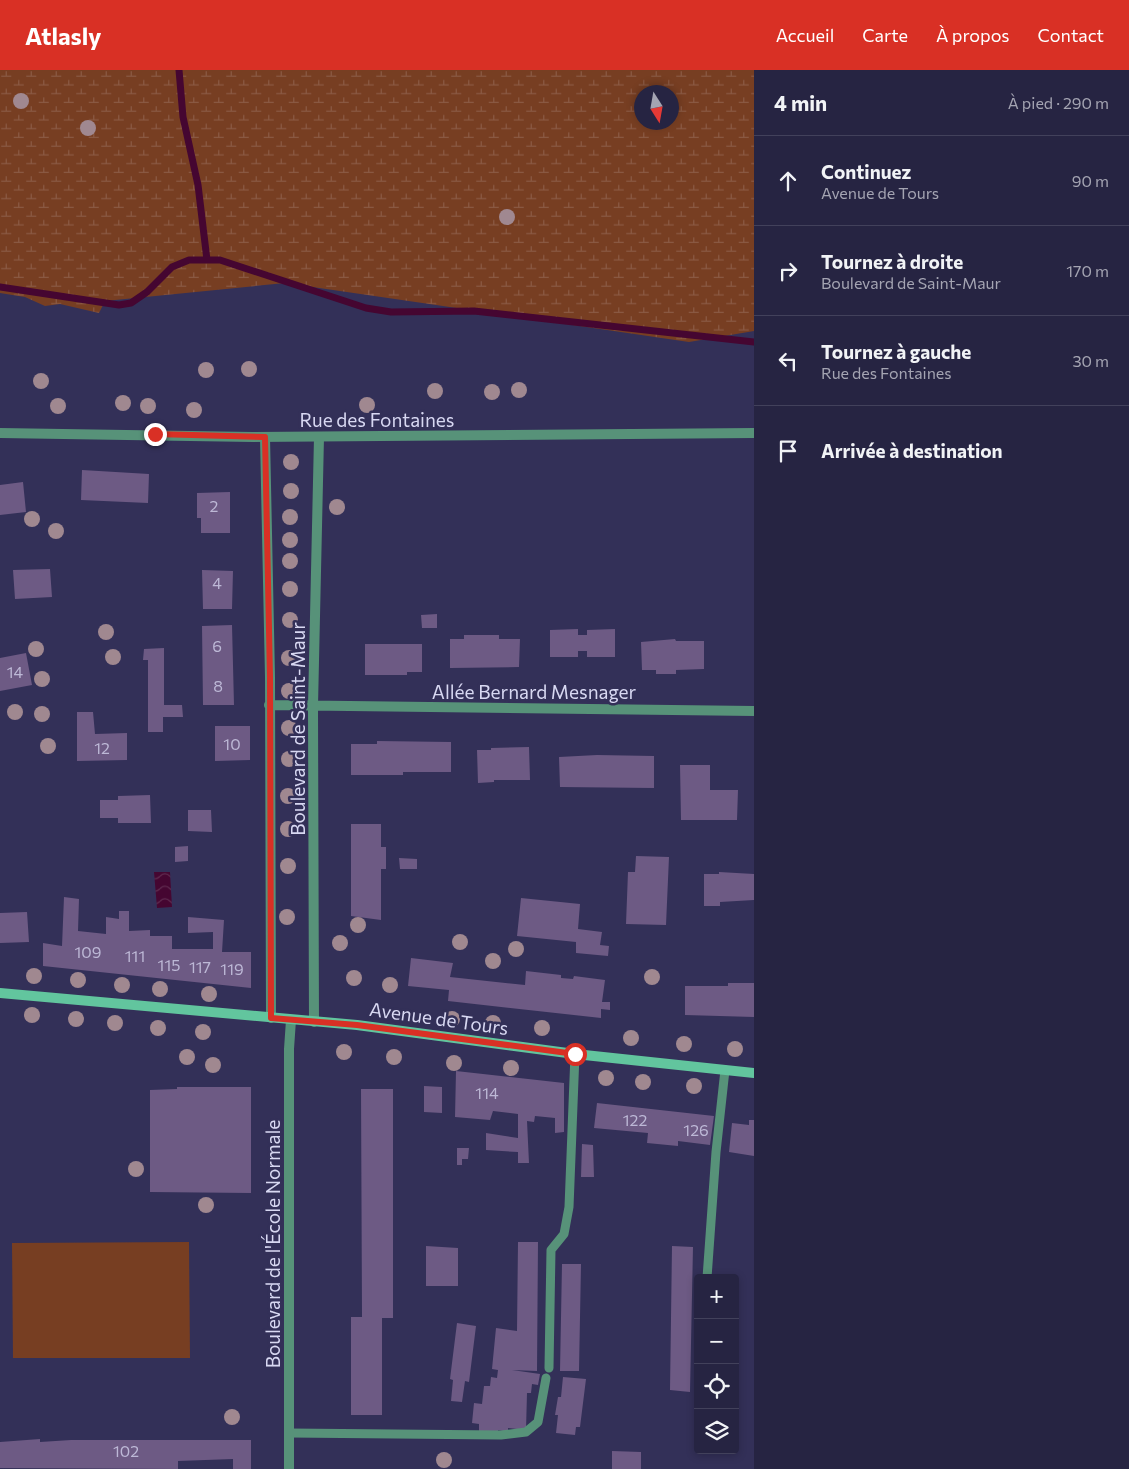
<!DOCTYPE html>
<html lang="fr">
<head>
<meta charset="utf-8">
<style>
	:root { --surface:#262442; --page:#32304d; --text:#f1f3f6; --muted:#a4a4b2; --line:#42415b; --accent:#d93025 }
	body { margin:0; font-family:Commissioner,sans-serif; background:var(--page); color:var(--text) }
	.controls { position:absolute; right:15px; bottom:15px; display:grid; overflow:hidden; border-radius:5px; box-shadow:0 2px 8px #0003 }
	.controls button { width:45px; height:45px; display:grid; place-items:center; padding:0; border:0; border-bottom:1px solid var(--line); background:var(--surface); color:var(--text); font:25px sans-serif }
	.compass { position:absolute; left:634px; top:15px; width:45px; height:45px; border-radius:50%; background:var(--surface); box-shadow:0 2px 8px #0003; rotate:169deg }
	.stop { position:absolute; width:15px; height:15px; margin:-11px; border:4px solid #d93025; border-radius:50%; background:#fff }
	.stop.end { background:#d93025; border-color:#fff; box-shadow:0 1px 5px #0008 }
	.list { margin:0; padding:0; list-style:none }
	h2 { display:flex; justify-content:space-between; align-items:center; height:65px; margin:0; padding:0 20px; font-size:21px }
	h2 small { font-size:16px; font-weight:400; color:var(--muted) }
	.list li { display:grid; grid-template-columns:32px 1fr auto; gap:15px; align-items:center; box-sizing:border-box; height:90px; padding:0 20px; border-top:1px solid var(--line) }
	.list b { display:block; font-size:19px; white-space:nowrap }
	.list p { margin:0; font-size:16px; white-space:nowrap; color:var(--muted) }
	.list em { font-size:16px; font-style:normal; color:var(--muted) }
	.icon { flex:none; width:28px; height:28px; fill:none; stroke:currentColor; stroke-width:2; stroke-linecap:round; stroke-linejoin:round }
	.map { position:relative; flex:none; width:754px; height:1399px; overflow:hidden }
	header { display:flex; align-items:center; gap:30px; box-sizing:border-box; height:70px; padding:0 25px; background:var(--accent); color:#fff }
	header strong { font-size:24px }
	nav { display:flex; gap:28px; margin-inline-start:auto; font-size:18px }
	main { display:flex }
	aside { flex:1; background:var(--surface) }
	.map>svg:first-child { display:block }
	.wetland { fill:url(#wetland-marsh); fill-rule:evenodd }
	.pitch { fill:#773e22 }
	.water { fill:url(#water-waves) }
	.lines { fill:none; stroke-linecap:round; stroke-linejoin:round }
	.stream { stroke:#450631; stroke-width:7 }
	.building { fill:#6d5a84 }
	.service { stroke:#579279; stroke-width:9 }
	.minor { stroke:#579279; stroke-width:10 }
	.tertiary { stroke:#579279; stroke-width:10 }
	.secondary { stroke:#62c59e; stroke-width:10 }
	.tree { fill:#a08890 }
	.route { stroke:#d93025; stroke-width:6 }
	.labels { text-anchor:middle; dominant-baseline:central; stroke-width:5; stroke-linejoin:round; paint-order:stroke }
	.number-label { font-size:16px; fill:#bdb8d6 }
	.street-label { font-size:19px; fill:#d8d8f2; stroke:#333058 }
</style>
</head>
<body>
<header>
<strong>Atlasly</strong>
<nav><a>Accueil</a><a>Carte</a><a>À propos</a><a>Contact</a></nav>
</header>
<main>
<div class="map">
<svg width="754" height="1399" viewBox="0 0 754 1399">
	<defs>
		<pattern id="wetland-marsh" width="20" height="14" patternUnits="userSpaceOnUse" patternTransform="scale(1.25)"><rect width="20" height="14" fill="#773e22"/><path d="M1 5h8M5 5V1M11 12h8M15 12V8" fill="none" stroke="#8a5943"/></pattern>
		<pattern id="water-waves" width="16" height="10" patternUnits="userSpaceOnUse" patternTransform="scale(1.25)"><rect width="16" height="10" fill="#450631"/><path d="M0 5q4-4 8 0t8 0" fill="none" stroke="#5f2a4f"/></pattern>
	</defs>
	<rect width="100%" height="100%" fill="#333058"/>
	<path class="wetland" d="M0,0H754V261L689,272L285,213L105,231L99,243L60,234L45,236L25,227L0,223ZM642,22H672V52H642Z"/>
	<path class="pitch" d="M189,1172L190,1288H13L12,1173Z"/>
	<path class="water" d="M154,802H170L172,837L157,838Z"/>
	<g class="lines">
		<path class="stream" d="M179,0L183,47L198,115L207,190
			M0,217L119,235L131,233L147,222L172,197L189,190H220L366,238L391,242L474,241L754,272"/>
	</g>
	<path class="building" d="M82,400L149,404L148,433L81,430Z
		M23,412L26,442L0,445V415Z
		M230,422V463H201V448H197V423Z
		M50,499L52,527L15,529L13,500Z
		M202,500L233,501L232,539H203Z
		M437,544V558H422L421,545Z
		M232,555L234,635H203L202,556Z
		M578,559V565H587V560L615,559V587H587V581H578V587H550V560Z
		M464,565H499V569H520L519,597L450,598V569H464Z
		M675,569L676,571H704V599L676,600V604H656V600H642L641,572Z
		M365,574H422V602H407V605H365Z
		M164,578V635H182L183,647H163V662H148V590H143L144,579Z
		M26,583L32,615L0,621V588Z
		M77,642H93L95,664L127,663V690L77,691Z
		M215,656H250V690L215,691Z
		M377,671L451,672V702H403V705H351V674H377Z
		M529,677L530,710H494V712L478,713L477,680H491V678Z
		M597,685L654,686V718L560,717L559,687Z
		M680,695H710V720H738L737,750H681Z
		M150,725L151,753H118V748H100V730H118V726Z
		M188,740H211L212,762L188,761Z
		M351,754H381V777H386V799H381V850L351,846Z
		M188,776V791L175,792V777Z
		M636,786L669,787L666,855L626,854L628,802H635Z
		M399,788L417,789V799H400Z
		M719,802L754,804V830L720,832V836H704V804H719Z
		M64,827L79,829L78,861L106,864V847L119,849V841H129V861L150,860V866H172V879H213V862L188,863V847L224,850L222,882H251V918L43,896V873L62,876Z
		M521,828L580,834L578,859L602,862L600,875L609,876L608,886L576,883V872L517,866Z
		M27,842L29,872L0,873V843Z
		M411,888L453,893L450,907L525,915L526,901L561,905V908L573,909L574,906L605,910L602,932H610V940L601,939V948L448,931L449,920L408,916Z
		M728,913H754V947L685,945V916H728Z
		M456,1001L564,1013V1062L555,1063V1048L535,1046L534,1052L527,1051L529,1093H518V1082L486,1080V1063L518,1068V1044L493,1041L490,1050L455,1047Z
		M424,1016L442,1017V1043L424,1042Z
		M177,1017H251V1123L150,1122V1020L177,1019Z
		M361,1019H393V1248H382V1345H351V1247H362Z
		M597,1033L714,1046L710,1075L678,1071V1076L647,1073L648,1063L594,1058Z
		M749,1050H754V1086L729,1082L732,1053L749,1055Z
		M582,1074L593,1075L594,1107H581Z
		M457,1078H469L468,1089H462V1095H457Z
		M518,1172H538L537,1301L512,1300L540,1304L538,1315L532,1314L531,1323H527L526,1360L508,1358V1362L498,1360V1363L479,1361V1354L472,1353L474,1333L482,1334L484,1316H490L491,1307L497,1308L498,1300L492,1299L496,1258L517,1261Z
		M426,1176L458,1178V1216H426Z
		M672,1176L693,1177L690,1322L670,1320Z
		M562,1194H581L579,1301H560Z
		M457,1253L476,1256L469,1312L465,1311L462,1332L451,1331L453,1310L450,1309Z
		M563,1307L586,1309L580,1357H576L575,1365L556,1363L558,1345H555L558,1327H561Z
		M40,1369V1372L71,1370H251V1399H233V1389L178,1391V1399L0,1398V1372Z
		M612,1381L641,1382V1399H612Z"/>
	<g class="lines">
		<path class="service" d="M707,1208L716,1082L725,1000
			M549,1298L551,1180L564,1164L569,1137L575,984
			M289,1363L501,1365L526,1362L538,1352L546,1308"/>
		<path class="minor" d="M265,367L270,607L271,948
			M269,635L754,641
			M314,952L313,636L319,367
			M289,1399V979L291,950"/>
		<path class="tertiary" d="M0,363L253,367L754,363"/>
		<path class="secondary" d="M0,923L357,955L575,984L754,1003"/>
	</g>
	<g class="tree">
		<circle cx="21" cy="31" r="8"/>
		<circle cx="88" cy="58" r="8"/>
		<circle cx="507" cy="147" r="8"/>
		<circle cx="249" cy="299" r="8"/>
		<circle cx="206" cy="300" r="8"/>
		<circle cx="41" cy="311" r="8"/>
		<circle cx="519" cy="320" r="8"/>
		<circle cx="435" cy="321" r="8"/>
		<circle cx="492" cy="322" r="8"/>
		<circle cx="123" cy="333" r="8"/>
		<circle cx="367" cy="335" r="8"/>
		<circle cx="58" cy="336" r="8"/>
		<circle cx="148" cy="336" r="8"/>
		<circle cx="194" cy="340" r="8"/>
		<circle cx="291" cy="392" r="8"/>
		<circle cx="291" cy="421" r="8"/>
		<circle cx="337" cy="437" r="8"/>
		<circle cx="290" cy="447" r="8"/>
		<circle cx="32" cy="449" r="8"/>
		<circle cx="56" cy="461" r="8"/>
		<circle cx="290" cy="470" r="8"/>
		<circle cx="290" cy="491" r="8"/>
		<circle cx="290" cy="519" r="8"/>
		<circle cx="290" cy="550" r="8"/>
		<circle cx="106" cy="562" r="8"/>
		<circle cx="36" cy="579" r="8"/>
		<circle cx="113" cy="587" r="8"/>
		<circle cx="289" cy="588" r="8"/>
		<circle cx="42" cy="609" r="8"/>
		<circle cx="289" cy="621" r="8"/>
		<circle cx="15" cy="642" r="8"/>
		<circle cx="42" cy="644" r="8"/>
		<circle cx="289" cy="658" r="8"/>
		<circle cx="48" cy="676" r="8"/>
		<circle cx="289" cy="689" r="8"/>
		<circle cx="288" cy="726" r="8"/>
		<circle cx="288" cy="759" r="8"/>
		<circle cx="288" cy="796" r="8"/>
		<circle cx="287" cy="847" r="8"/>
		<circle cx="358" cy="855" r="8"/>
		<circle cx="460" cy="872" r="8"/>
		<circle cx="340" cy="873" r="8"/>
		<circle cx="516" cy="879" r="8"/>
		<circle cx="493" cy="891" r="8"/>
		<circle cx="34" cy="906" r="8"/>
		<circle cx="652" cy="907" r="8"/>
		<circle cx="354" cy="908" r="8"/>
		<circle cx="78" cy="910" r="8"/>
		<circle cx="122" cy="915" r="8"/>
		<circle cx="390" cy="915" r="8"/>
		<circle cx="160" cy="919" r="8"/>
		<circle cx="209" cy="924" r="8"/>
		<circle cx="32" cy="945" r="8"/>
		<circle cx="76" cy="949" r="8"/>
		<circle cx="452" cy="949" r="8"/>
		<circle cx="115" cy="953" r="8"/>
		<circle cx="493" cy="953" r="8"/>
		<circle cx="158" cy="958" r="8"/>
		<circle cx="542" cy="958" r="8"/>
		<circle cx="203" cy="962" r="8"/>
		<circle cx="631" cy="968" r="8"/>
		<circle cx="684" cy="974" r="8"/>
		<circle cx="735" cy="979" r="8"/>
		<circle cx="344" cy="982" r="8"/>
		<circle cx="187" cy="987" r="8"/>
		<circle cx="394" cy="987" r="8"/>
		<circle cx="454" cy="993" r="8"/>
		<circle cx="213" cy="995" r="8"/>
		<circle cx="511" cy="998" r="8"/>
		<circle cx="606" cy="1008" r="8"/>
		<circle cx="643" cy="1012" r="8"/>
		<circle cx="694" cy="1016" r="8"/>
		<circle cx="136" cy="1099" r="8"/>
		<circle cx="206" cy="1135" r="8"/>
		<circle cx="232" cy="1347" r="8"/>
		<circle cx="444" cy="1390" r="8"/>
	</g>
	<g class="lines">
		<path class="route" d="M155,364L265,367L270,607L271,948L357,955L575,984"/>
	</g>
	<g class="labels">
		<g class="number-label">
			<text x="214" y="435">2</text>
			<text x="217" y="512">4</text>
			<text x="217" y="575">6</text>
			<text x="15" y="601">14</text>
			<text x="218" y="615">8</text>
			<text x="232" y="673">10</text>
			<text x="102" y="677">12</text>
			<text x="88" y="881">109</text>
			<text x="135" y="885">111</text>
			<text x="169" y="894">115</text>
			<text x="200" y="896">117</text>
			<text x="232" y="898">119</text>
			<text x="487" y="1022">114</text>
			<text x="635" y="1049">122</text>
			<text x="696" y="1059">126</text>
			<text x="126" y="1380">102</text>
		</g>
		<g class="street-label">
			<text x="377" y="349">Rue des Fontaines</text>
			<text x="534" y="621">Allée Bernard Mesnager</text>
			<text transform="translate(297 659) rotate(-90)">Boulevard de Saint-Maur</text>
			<text transform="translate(439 948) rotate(8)">Avenue de Tours</text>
			<text transform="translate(272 1174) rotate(-90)">Boulevard de l'École Normale</text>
		</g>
	</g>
</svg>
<div class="controls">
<button>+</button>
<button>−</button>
<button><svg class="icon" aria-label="locate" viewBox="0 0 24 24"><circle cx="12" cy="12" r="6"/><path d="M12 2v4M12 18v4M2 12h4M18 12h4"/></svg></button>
<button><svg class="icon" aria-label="layers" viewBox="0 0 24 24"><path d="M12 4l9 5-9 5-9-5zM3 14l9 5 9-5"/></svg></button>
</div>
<svg class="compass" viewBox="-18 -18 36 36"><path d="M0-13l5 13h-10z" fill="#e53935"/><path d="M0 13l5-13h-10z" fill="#a4a4b2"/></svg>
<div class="stop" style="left:575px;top:984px"></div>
<div class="stop end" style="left:155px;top:364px"></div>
</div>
<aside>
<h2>4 min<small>À pied · 290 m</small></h2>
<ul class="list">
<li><svg class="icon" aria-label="ahead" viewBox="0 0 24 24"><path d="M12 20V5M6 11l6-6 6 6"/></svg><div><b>Continuez</b><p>Avenue de Tours</p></div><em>90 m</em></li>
<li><svg class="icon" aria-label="right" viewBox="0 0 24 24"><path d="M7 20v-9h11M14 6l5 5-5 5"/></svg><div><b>Tournez à droite</b><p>Boulevard de Saint-Maur</p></div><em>170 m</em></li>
<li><svg class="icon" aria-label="left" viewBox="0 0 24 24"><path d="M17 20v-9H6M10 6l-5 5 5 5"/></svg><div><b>Tournez à gauche</b><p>Rue des Fontaines</p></div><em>30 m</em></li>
<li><svg class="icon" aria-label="arrive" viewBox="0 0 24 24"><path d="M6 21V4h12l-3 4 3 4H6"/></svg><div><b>Arrivée à destination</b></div></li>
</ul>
</aside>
</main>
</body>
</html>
